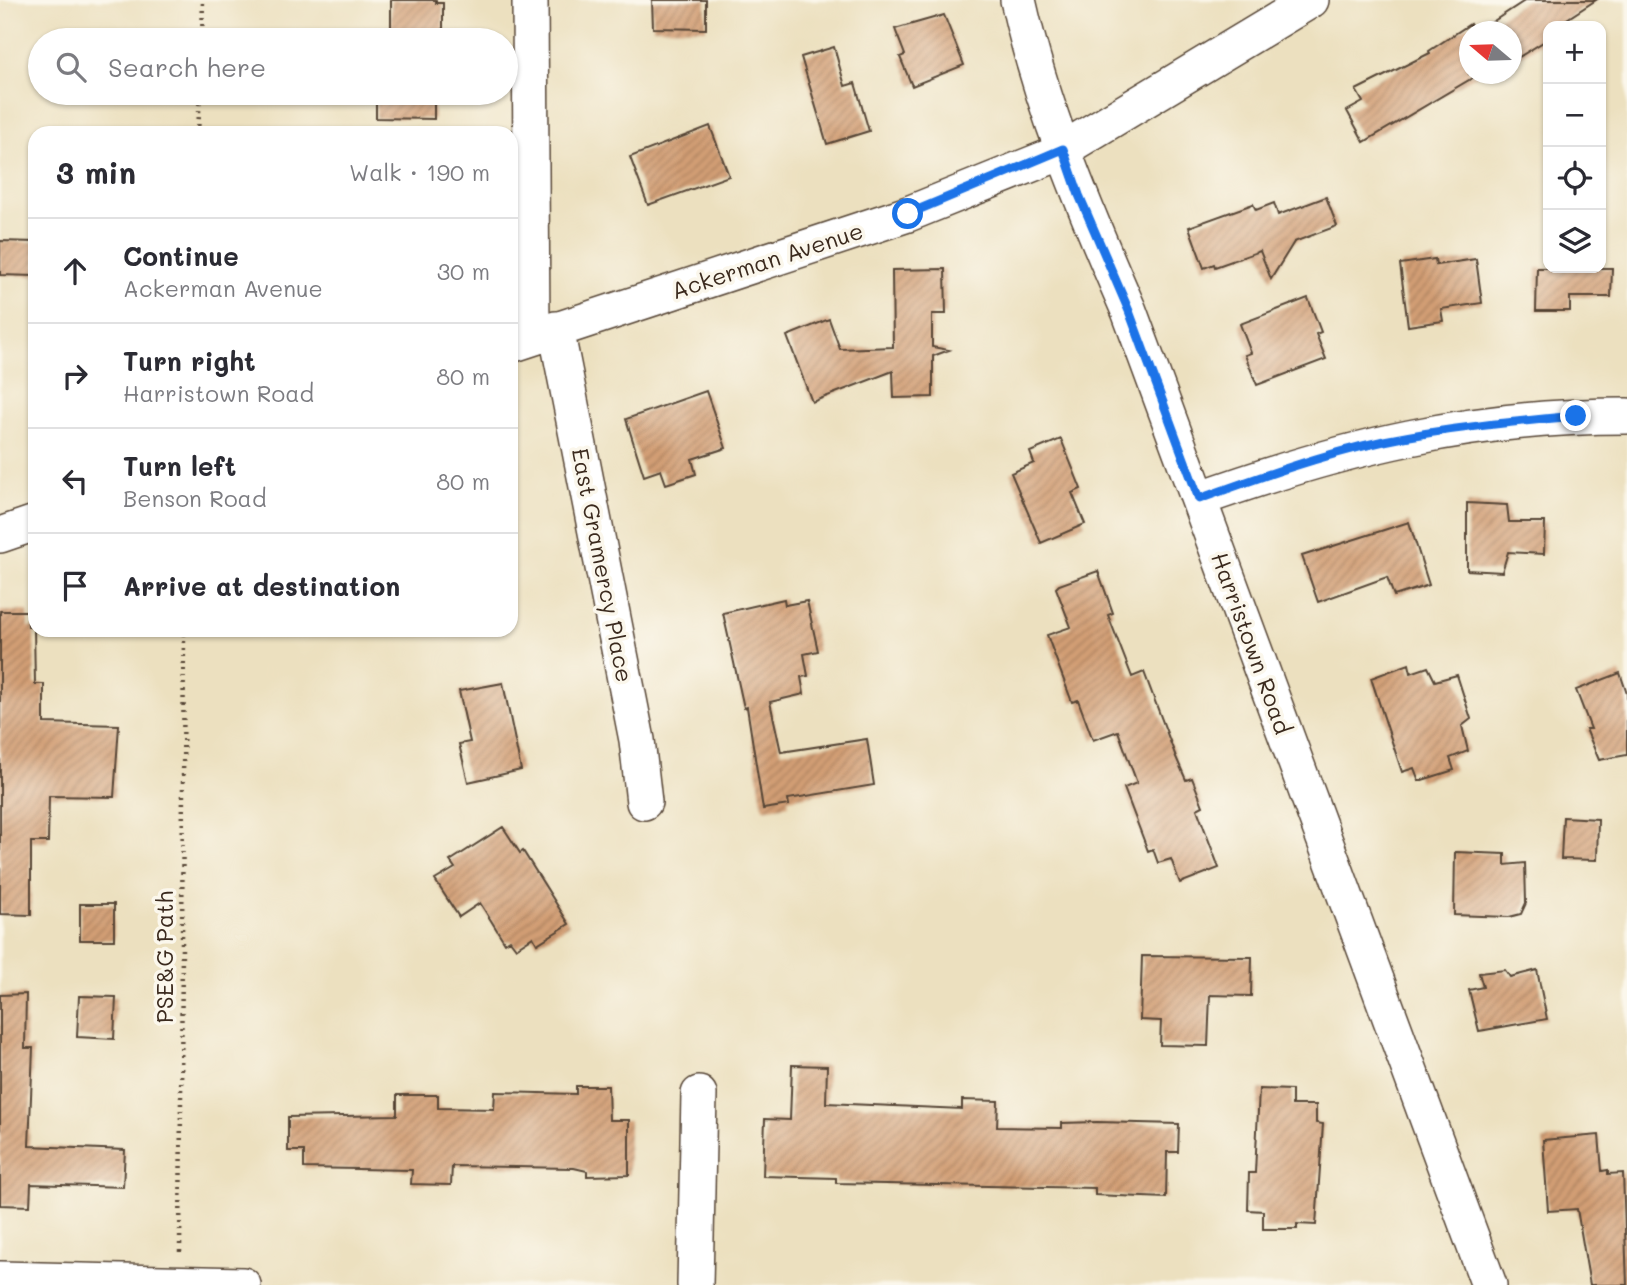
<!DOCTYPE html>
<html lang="en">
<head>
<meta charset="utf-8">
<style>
	:root { --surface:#fff; --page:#f7f7f7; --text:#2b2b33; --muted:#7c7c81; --line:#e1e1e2 }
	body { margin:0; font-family:Mali,sans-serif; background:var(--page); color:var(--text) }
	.controls { position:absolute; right:21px; top:21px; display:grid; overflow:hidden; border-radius:14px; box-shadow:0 2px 5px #0004 }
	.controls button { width:63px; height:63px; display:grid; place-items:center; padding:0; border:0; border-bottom:2px solid var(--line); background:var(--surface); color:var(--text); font:35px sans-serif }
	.compass { position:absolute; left:1459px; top:21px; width:63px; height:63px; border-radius:50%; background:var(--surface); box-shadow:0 2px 5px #0004; rotate:289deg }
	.stop { position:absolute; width:21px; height:21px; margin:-16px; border:5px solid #1a73e8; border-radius:50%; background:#fff }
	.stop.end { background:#1a73e8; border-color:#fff; box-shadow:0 2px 7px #0008 }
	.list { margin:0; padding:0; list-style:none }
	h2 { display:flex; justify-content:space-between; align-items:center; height:91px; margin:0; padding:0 28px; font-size:30px }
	h2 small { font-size:23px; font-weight:400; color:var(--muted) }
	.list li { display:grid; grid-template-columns:46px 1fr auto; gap:21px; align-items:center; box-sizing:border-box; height:105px; padding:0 28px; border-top:2px solid var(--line) }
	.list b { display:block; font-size:26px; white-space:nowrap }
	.list p { margin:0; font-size:23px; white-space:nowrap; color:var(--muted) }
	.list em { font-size:23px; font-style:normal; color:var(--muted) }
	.icon { flex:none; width:38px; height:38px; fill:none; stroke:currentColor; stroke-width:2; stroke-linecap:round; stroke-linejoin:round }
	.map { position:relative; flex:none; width:1627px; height:1285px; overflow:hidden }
	.search { position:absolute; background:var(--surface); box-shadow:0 2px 5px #0004; left:28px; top:28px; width:490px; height:77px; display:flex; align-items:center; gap:18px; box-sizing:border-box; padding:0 24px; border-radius:38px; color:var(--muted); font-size:26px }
	.panel { position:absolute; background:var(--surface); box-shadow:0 2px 5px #0004; left:28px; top:126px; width:490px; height:511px; border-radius:21px }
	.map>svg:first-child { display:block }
	.building { fill:url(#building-hatch) }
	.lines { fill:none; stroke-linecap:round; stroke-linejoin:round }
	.minor-casing { stroke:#564536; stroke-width:38 }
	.path { stroke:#564536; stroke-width:4.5; stroke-dasharray:2 5; stroke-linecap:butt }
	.minor { stroke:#fff; stroke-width:35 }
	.route { stroke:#1a73e8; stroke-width:9 }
	.labels { text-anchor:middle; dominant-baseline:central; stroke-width:7; stroke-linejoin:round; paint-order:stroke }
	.street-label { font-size:23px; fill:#3b2a1e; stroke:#fbf7ec }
</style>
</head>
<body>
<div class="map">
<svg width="1627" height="1285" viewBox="0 0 1627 1285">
	<defs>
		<pattern id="building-hatch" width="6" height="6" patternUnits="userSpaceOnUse" patternTransform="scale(1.75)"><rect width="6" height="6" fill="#d29e74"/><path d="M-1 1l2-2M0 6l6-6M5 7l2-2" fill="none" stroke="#ac815f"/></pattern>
	</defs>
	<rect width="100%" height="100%" fill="#fbf7ec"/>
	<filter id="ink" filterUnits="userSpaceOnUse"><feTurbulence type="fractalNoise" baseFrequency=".0143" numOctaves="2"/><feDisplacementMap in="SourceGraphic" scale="14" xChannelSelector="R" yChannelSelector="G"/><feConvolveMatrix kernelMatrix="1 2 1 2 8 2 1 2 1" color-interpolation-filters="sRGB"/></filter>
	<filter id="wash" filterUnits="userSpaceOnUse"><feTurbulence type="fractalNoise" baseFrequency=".00686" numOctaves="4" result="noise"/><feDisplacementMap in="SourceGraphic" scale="28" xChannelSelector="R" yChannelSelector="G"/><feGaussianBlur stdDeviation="1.57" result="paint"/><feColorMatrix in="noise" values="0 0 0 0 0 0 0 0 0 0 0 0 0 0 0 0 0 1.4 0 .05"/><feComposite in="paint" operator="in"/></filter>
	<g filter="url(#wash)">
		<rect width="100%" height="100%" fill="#ece0bf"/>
		<g id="blocks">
			<path class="building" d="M391,0H436V3H443V40H391Z
				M652,0H706V29L653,28Z
				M1526,0H1596L1556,26H1548V39L1511,62V32H1477Z
				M944,15L964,65L912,86L900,57L905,55L895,29Z
				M1470,24L1475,32H1469V74H1479L1364,142L1347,111L1363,102L1356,90L1430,53L1429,51Z
				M834,47L845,86L855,83L869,131L827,144L801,57Z
				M376,93H434V119L376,118Z
				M710,126L729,176L648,205L630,157Z
				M1326,197L1337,226L1294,242L1271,279L1260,251L1215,267L1214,264L1204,268L1189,227L1253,204L1256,210L1274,203L1278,215Z
				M0,241L35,242V276L0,275Z
				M1435,259L1436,265L1476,259L1482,303L1441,309L1443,321L1408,326L1400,264Z
				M1537,268H1612L1611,297H1570V311H1536Z
				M945,269L946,314H932V347L949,350L933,356V397L894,398L893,371L812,402L787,336L829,319L840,349L893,347L892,270Z
				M1308,298L1321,332L1316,334L1326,359L1257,385L1245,355L1251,353L1240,324Z
				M706,391L726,448L692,459L696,474L666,484L661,470L644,476L626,419Z
				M1061,439L1081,489L1072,493L1085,524L1041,543L1011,473L1034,463L1030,452Z
				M1467,503L1507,505L1509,522H1545L1544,554L1508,552L1502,572L1467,570Z
				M1409,522L1429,585L1394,596L1387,577L1318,602L1302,556Z
				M1098,571L1113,613L1108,615L1132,677L1144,672L1176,757L1186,780L1192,778L1203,806L1197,809L1219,868L1180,883L1171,859L1158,863L1153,849L1148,851L1124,788L1137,783L1118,731L1093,740L1078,700L1072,702L1047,635L1071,627L1056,588L1059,585Z
				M784,599L785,605L807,601L818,651L804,654L808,676L801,677L804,694L770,702L781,752L867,739L874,785L788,799L789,805L763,809L747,707L744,708L723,613Z
				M0,611H28V627H34L35,684H44V723L119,725L114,797L49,796L48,842H31V915L0,914Z
				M1409,664L1411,673L1428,667L1435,681L1457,675L1471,719L1462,726L1468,751L1450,758L1454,770L1419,781L1414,768L1402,772L1371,678Z
				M1620,673L1627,694V755L1599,760L1586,729H1591L1576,690Z
				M503,683L521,770L468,782L459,744L470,742L459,691Z
				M1563,817L1598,819L1597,860L1561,859Z
				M503,827L520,853L523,851L569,924L537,944L533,937L516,948L510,940L505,943L480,903L459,917L435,880L455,868L450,861Z
				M1455,852L1505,854V865L1525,863L1526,903L1521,914L1509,917L1454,915Z
				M80,904H114V940H80Z
				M1142,956L1252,957L1251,996L1210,995L1208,1046L1160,1045L1161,1021L1140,1020Z
				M1505,970L1510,977L1537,970L1547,1019L1479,1031L1469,990L1483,987L1479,973Z
				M26,994L25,1048H33L29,1146L125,1150L123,1187L31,1184L30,1206L0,1205V995Z
				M79,996L116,997L114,1039L77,1037Z
				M792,1065L827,1066L826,1103L962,1109V1100L998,1101L997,1127L1062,1128V1123L1097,1122L1179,1124L1178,1152H1167L1166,1198L1095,1195V1188L836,1183V1178L763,1176L765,1119L790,1120Z
				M576,1086H608L609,1120H629V1175L587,1176V1171L574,1168L452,1166L451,1185L411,1184L412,1170L304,1168V1151H288V1117L397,1115V1095H438V1108L494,1109L495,1092L576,1094Z
				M1259,1089L1292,1090V1105H1316V1123L1323,1124L1316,1225L1297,1224V1229H1263V1211L1248,1210L1249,1173H1255Z
				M1599,1135L1602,1171L1608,1170V1174L1623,1173L1627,1285H1590L1577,1209L1548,1211L1543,1140Z"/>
		</g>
	</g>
	<g filter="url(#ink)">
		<use href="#blocks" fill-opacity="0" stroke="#564536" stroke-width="2"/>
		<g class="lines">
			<defs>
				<path id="minor" d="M530,0L532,337
					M1018,0C1042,108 1085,210 1129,311L1489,1285
					M556,329L637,740L644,802
					M511,345L908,214L1052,156L1311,0
					M1199,499C1345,447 1471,416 1627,416
					M0,535L35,523
					M0,1279L243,1285
					M695,1285L699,1094"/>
			</defs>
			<use href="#minor" class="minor-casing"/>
			<path class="path" d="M202,40L203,0
				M198,133L200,93
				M180,1252L184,630"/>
			<use href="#minor" class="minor"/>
		</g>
	</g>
	<g class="lines" filter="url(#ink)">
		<path class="route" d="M908,214L1063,149L1079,195L1129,311L1199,499C1260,477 1321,455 1384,441C1447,428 1511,422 1576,416"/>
	</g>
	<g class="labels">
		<g class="street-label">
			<text transform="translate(767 260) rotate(-18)">Ackerman Avenue</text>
			<text transform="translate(603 565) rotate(79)">East Gramercy Place</text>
			<text transform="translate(1252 643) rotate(70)">Harristown Road</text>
			<text transform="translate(164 957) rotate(-90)">PSE&amp;G Path</text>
		</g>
	</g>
</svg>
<div class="controls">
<button>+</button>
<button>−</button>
<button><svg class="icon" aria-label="locate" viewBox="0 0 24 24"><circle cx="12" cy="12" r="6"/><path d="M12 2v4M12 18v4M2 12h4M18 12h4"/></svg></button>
<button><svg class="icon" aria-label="layers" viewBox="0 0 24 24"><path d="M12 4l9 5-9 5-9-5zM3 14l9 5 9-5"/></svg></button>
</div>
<svg class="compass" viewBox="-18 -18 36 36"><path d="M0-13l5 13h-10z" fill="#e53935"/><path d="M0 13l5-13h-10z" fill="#7c7c81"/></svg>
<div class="stop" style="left:908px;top:214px"></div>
<div class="stop end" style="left:1576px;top:416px"></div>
<div class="search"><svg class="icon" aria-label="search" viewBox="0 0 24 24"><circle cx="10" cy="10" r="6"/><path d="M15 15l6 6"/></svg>Search here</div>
<section class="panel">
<h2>3 min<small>Walk · 190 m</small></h2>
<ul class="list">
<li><svg class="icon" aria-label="ahead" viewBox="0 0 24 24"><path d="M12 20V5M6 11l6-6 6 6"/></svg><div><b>Continue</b><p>Ackerman Avenue</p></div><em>30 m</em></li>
<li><svg class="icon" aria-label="right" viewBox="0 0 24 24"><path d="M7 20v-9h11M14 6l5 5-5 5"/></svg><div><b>Turn right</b><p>Harristown Road</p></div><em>80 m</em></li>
<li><svg class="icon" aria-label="left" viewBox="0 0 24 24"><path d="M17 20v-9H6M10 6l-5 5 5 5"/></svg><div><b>Turn left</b><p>Benson Road</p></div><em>80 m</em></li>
<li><svg class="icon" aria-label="arrive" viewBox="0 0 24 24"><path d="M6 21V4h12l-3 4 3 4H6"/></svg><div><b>Arrive at destination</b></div></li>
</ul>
</section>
</div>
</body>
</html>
